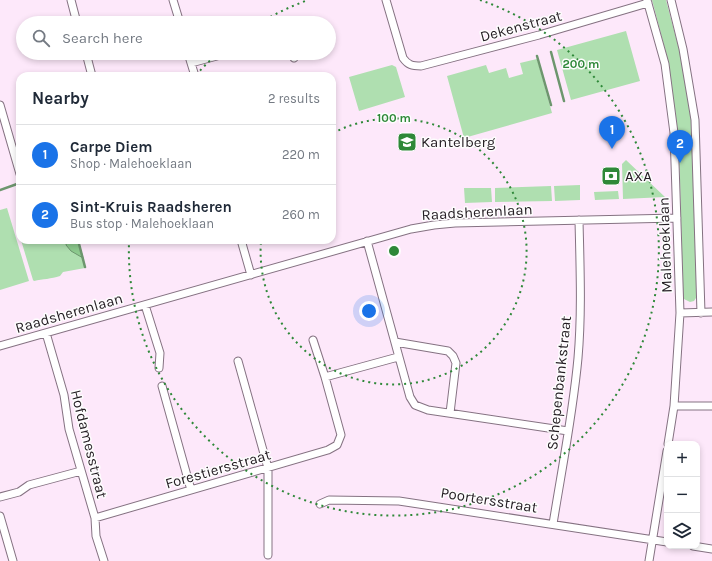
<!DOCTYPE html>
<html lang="en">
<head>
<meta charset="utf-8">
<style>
	:root { --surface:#fff; --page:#f2f2f3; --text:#1f2937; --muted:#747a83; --line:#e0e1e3; --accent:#1a73e8 }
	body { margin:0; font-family:Karla,sans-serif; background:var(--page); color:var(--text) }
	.controls { position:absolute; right:12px; bottom:12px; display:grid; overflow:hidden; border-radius:8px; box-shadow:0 2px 6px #0003 }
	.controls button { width:36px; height:36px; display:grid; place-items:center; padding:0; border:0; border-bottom:1px solid var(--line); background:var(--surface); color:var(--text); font:20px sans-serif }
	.you { position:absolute; left:369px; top:311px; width:14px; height:14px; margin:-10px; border:3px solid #fff; border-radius:50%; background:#1a73e8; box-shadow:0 0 0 6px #1a73e833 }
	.badge { display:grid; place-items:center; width:26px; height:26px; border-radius:50%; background:var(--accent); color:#fff; font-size:13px; font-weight:700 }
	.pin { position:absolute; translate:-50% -33px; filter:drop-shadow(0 1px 2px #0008) }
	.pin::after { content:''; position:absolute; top:21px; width:14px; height:12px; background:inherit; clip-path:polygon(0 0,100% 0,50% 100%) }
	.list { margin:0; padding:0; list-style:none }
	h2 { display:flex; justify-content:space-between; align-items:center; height:52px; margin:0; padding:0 16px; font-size:17px }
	h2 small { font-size:13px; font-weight:400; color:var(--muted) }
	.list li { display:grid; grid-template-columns:26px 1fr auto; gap:12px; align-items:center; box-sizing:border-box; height:60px; padding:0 16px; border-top:1px solid var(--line) }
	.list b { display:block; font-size:15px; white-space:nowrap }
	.list p { margin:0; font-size:13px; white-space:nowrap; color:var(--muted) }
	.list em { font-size:13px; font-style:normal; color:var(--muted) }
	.icon { flex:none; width:22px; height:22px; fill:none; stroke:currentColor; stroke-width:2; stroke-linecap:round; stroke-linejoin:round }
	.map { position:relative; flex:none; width:712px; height:561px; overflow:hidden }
	.search { position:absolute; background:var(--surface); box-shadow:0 2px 6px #0003; left:16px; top:16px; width:320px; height:44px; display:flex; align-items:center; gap:10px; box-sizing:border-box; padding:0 14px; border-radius:22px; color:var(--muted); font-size:15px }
	.panel { position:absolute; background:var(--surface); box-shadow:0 2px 6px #0003; left:16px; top:72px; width:320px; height:172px; border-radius:12px }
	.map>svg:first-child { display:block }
	.green { fill:#afdfb0 }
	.water { fill:#8dca8e; stroke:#6d966e }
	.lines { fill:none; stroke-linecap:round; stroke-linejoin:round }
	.stream { stroke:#6d966e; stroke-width:2.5 }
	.minor-casing { stroke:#857282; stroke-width:9 }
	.minor { stroke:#fff; stroke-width:7 }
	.ring { fill:none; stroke:#2e8838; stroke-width:2; stroke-dasharray:2 4 }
	.labels { text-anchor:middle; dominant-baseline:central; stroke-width:3; stroke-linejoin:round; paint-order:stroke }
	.street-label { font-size:15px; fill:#231c22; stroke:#fdfdfd }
	.poi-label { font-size:15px; fill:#231c22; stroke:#fdfdfd; text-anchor:start }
	.centre { fill:#2e8838; stroke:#fdfdfd; stroke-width:2 }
	.ring-label { font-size:12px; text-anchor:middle; font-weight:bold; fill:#2e8838; stroke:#fdfdfd; stroke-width:3; stroke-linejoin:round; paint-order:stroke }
</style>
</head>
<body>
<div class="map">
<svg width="712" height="561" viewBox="0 0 712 561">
	<rect width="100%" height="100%" fill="#fde8fa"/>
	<path class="green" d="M652,0H666L680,53L691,120L694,151L698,295L694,301L690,302L684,299L683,295L680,180L676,117L666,53Z
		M626,31L640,81L571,100L557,50Z
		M537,59L552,113L464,138L447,76L486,65L489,73L506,68L509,78L523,74L520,63Z
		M392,65L396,67L405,97L359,111L349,77Z
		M626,160L665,197L623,199L622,164Z
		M580,185V200L555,201L554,186Z
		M551,186L552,201L495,202V188Z
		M464,188H491L492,202L465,203Z
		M618,191L619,199L595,200L594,192Z
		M7,208L29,281L0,290V210Z
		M21,240H77L85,268L63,272L60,276C51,279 43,279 34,281L33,280Z"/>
	<path class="water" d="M67,240H78L83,258L71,251L66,245Z"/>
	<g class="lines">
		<path class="stream" d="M551,52L564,101
			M537,56L551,105
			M0,190L17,184
			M78,240L85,267"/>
		<defs>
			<path id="minor" d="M71,0L77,23
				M173,0L180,23
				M386,0L403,58C408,65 412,66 421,66L539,35L648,3
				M647,0L665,64L674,133L680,313L674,406L668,444
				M671,0L683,49L695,120L701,313
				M86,53L92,76
				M188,53L191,63
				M292,53L294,58
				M195,76L191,63L228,53
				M0,105L20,174
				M241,240L251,275
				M367,241L410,397L415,405L428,410L568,431
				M145,305L160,353L159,368
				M680,313L712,312
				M46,333L64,395L69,429L95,518L96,536L104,561
				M313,340L325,377
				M395,342L448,351L453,356L456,363L450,413
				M0,346L411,229L434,225L455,223L677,218
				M238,361L268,468V555
				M162,386L191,490
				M674,406H712
				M0,497L19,492L29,485L81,471
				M320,504L329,500L399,501L667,542
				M0,516L13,561
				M95,518L328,450L337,445L341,435L325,377L398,357
				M553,524C562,468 573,413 578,358C582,312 580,266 579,220
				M693,546L712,549
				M649,561L667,451"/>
		</defs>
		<use href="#minor" class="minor-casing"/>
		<use href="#minor" class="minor"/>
	</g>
	<g class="ring">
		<path d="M333 133A133 133 0 1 1 261 241"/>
		<path d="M196 75A265 265 0 0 1 217 54M260 23A265 265 0 0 1 308 0M480 0A265 265 0 1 1 129 242"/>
	</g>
	<defs>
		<symbol id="school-square" viewBox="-11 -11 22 22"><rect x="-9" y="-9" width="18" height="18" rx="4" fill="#2e8838" stroke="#fdfdfd"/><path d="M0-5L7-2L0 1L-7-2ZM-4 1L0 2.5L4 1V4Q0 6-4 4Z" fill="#fff"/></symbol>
		<symbol id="bank-square" viewBox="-11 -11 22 22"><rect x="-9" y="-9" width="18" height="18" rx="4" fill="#2e8838" stroke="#fdfdfd"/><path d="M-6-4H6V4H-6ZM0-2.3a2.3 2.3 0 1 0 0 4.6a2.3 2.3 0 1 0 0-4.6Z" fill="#fff"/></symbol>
	</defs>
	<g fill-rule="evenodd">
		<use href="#school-square" x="396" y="131" width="22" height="22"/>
		<use href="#bank-square" x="600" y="165" width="22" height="22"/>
	</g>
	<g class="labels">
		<g class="street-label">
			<text transform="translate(521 26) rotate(-15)">Dekenstraat</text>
			<text transform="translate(477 212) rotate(-3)">Raadsherenlaan</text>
			<text transform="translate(665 245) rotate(-92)">Malehoeklaan</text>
			<text transform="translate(69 313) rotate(-16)">Raadsherenlaan</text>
			<text transform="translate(559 383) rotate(-84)">Schepenbankstraat</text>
			<text transform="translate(89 444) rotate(76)">Hofdamesstraat</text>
			<text transform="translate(218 469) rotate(-16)">Forestiersstraat</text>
			<text transform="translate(489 500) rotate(9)">Poortersstraat</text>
		</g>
		<g class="poi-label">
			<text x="421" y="142">Kantelberg</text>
			<text x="625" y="176">AXA</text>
		</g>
	</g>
	<circle cx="394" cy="251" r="6" class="centre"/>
	<g class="ring-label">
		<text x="581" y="68">200 m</text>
		<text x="394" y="122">100 m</text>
	</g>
</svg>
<div class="controls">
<button>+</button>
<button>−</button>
<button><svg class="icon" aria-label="layers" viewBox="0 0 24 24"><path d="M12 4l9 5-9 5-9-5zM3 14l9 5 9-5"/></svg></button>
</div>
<div class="you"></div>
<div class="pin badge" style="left:612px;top:149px">1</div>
<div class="pin badge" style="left:680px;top:163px">2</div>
<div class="search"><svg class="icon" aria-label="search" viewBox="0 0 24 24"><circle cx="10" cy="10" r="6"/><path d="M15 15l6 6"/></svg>Search here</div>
<section class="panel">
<h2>Nearby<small>2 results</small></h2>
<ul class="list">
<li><span class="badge">1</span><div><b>Carpe Diem</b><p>Shop · Malehoeklaan</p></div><em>220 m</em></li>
<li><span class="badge">2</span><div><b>Sint-Kruis Raadsheren</b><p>Bus stop · Malehoeklaan</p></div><em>260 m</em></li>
</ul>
</section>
</div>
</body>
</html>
